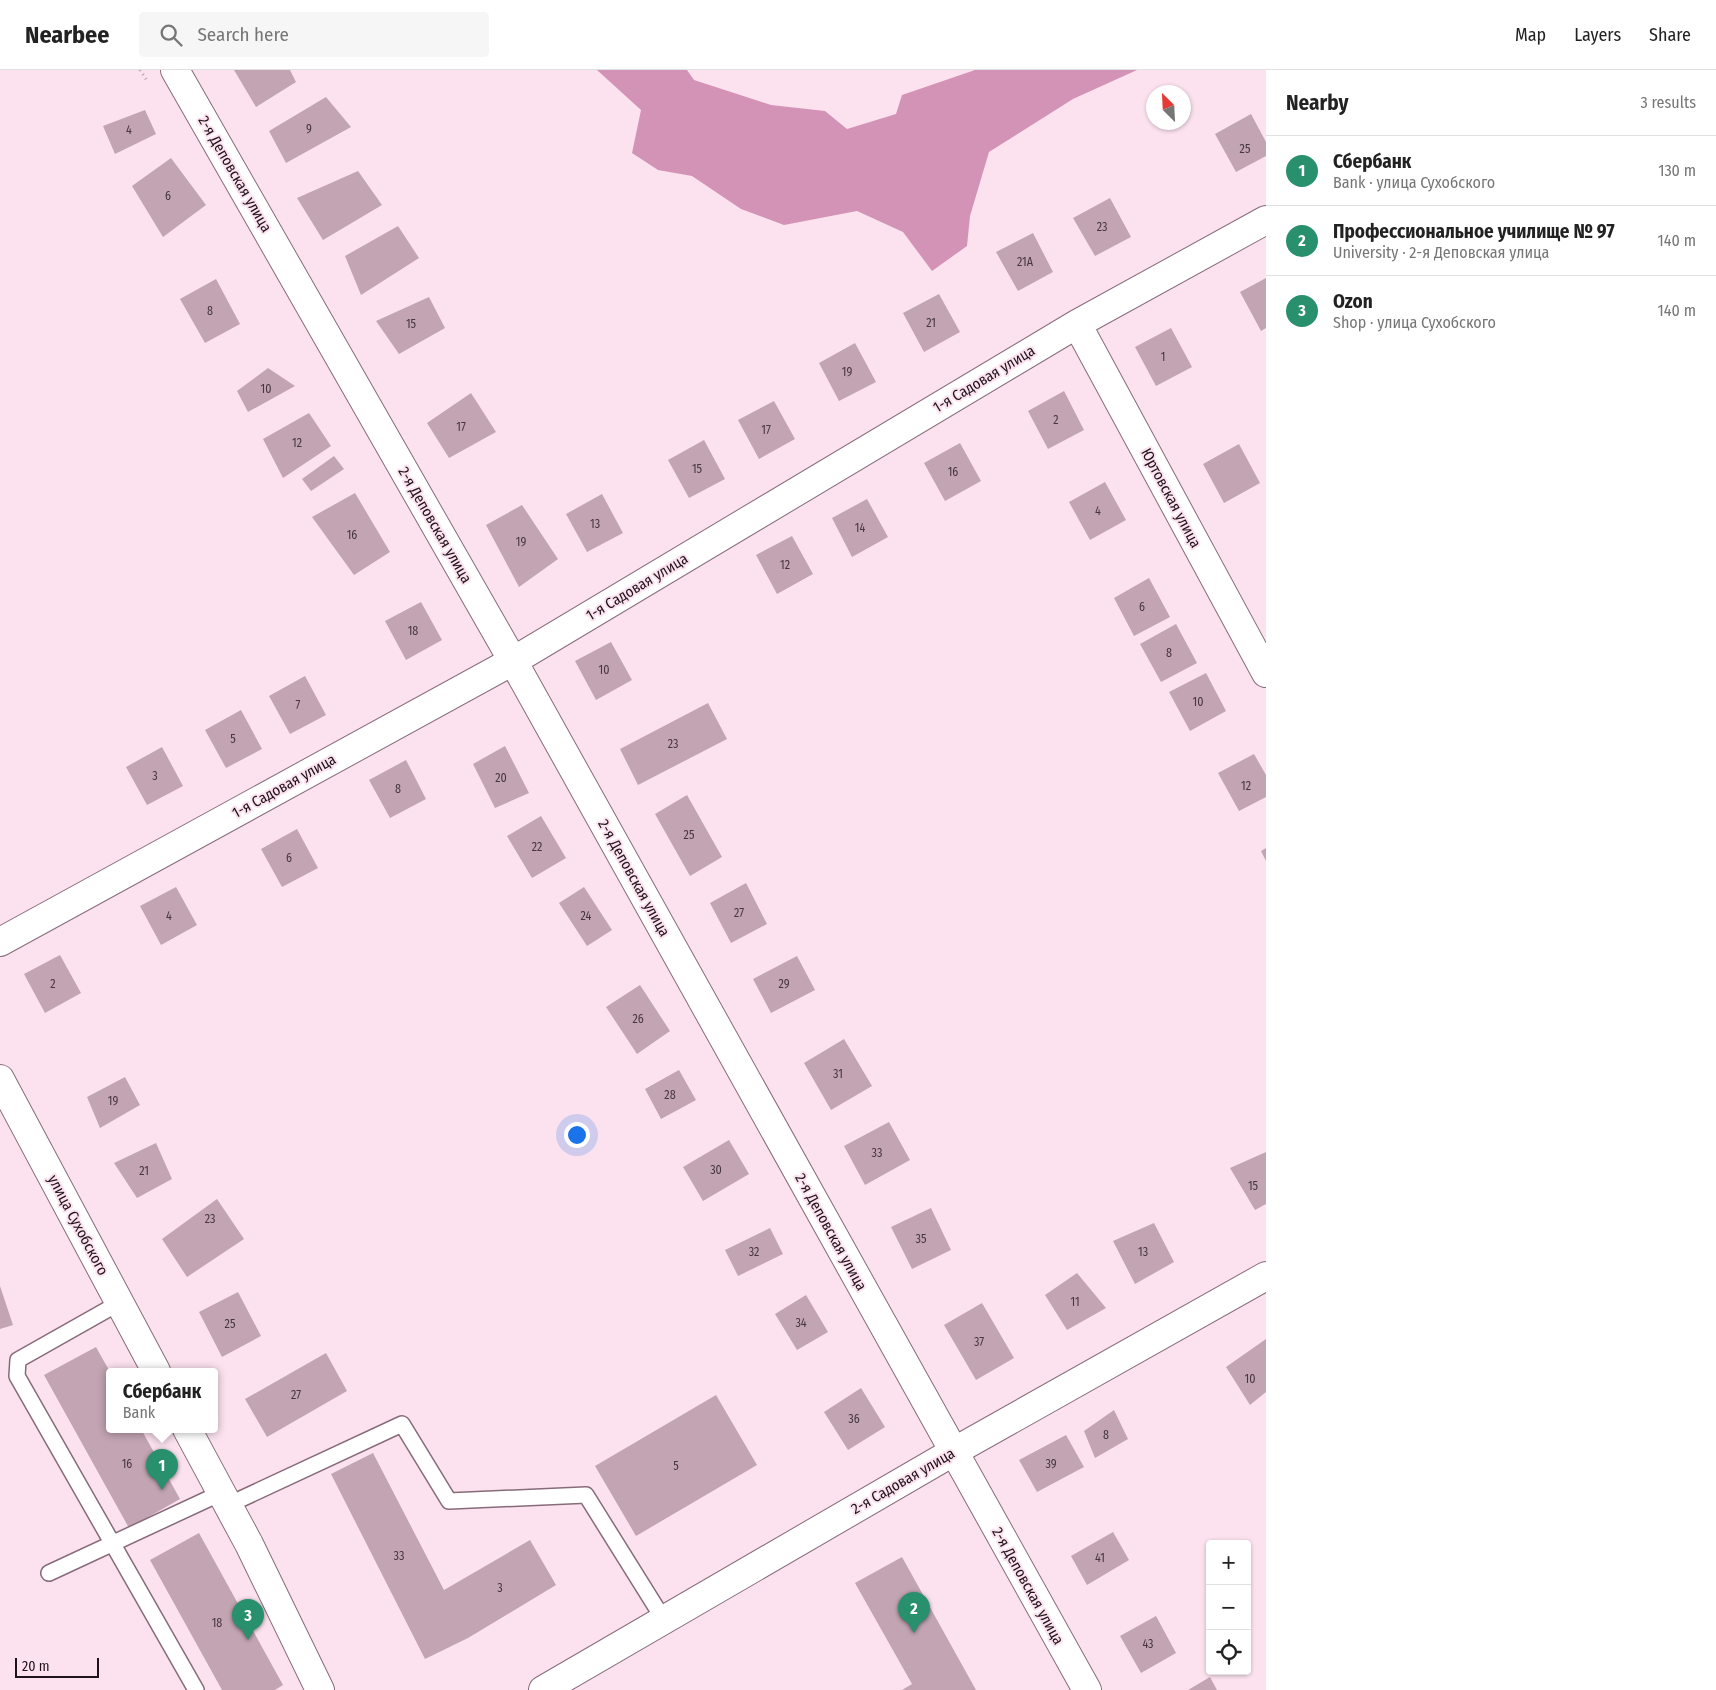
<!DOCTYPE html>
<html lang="en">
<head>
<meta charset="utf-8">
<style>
	:root { --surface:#fff; --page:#f6f6f6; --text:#222; --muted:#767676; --line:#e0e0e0; --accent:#29906d }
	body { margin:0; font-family:"Fira Sans Condensed",sans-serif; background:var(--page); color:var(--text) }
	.controls { position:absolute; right:15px; bottom:15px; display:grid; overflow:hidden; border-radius:5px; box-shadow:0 1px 4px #0004 }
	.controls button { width:45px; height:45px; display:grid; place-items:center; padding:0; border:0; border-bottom:1px solid var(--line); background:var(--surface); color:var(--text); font:25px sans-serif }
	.compass { position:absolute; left:1146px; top:15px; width:45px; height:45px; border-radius:50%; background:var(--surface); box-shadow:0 1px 4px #0004; rotate:336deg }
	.scale { position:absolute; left:15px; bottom:12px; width:84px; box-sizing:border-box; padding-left:5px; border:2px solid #1d1318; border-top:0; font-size:14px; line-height:18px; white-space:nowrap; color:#1d1318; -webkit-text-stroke:4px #fce2ef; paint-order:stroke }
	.you { position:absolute; left:576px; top:1064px; width:18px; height:18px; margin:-12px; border:4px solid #fff; border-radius:50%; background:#1a73e8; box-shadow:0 0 0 8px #1a73e833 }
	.badge { display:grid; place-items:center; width:32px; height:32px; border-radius:50%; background:var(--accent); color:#fff; font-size:16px; font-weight:700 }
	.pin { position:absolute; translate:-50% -41px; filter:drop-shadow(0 1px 2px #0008) }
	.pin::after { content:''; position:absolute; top:26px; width:18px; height:15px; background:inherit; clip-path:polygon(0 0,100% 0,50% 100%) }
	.popup { position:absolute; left:106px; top:1298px; width:112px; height:65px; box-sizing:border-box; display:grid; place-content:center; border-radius:5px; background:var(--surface); filter:drop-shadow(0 1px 4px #0005); font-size:16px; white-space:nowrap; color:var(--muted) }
	.popup b { font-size:19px; color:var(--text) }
	.popup::after { content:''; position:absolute; left:50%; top:100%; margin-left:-10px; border:10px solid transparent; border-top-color:var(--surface) }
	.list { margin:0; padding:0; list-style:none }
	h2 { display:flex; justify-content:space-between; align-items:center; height:65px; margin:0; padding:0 20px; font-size:21px }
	h2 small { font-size:16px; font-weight:400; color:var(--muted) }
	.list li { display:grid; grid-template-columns:32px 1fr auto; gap:15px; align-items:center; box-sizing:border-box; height:70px; padding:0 20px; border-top:1px solid var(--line) }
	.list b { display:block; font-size:19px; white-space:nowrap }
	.list p { margin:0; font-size:16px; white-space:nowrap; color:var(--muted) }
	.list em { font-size:16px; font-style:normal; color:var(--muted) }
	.icon { flex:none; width:28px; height:28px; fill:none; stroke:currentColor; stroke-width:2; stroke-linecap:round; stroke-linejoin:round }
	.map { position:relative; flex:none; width:1266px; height:1620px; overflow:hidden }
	header { display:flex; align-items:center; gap:30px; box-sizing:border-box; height:70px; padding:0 25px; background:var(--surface); border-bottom:1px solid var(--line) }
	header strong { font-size:24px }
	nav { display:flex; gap:28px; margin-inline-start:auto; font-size:18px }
	.search { width:350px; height:45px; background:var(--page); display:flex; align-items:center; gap:12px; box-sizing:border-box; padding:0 18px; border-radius:5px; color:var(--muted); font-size:19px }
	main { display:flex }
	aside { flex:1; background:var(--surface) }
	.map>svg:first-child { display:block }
	.forest { fill:#d393b6 }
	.building { fill:#c2a4b3 }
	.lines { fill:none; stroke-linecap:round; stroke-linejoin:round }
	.service-casing { stroke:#876b7a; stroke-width:18 }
	.minor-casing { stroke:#876b7a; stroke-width:30 }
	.tertiary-casing { stroke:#876b7a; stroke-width:30 }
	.path { stroke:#b19ca7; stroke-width:3; stroke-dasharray:1 4; stroke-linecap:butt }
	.service { stroke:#fff; stroke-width:15 }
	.minor { stroke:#fff; stroke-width:28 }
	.tertiary { stroke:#fff; stroke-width:28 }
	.labels { text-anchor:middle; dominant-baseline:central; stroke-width:4; stroke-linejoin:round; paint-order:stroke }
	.number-label { font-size:12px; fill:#46373f }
	.street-label { font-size:15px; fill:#1d1318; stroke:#fce2ef }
</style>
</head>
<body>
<header>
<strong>Nearbee</strong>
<div class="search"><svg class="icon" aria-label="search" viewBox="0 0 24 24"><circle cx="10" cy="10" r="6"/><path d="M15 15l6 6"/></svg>Search here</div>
<nav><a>Map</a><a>Layers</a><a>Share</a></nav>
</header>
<main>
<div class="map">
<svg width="1266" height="1620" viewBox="0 0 1266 1620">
	<rect width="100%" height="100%" fill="#fce2ef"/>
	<path class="forest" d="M597,0H687L694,10L771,35L825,41L847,59L896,44L902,25L975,0H1137L1073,29L989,82L970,146L967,176L932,201L903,162L857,141L784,155L741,139L692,106L658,100L632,83L641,40Z"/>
	<path class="building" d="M234,0H290L296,12L256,37Z
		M326,27L351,57L286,93L269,61Z
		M145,40L156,64L115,84L103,56Z
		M1251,44L1266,72V86L1236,102L1215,64Z
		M171,88L206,135L163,167L132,116Z
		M358,101L382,135L323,170L297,128Z
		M1110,128L1131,167L1095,186L1073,148Z
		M398,156L419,188L361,225L345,186Z
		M1033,163L1053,202L1018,221L996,182Z
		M1266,208V258L1261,261L1240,222Z
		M216,209L240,254L205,273L180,229Z
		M939,224L960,262L924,282L903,243Z
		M429,227L445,258L399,284L376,251Z
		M1171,258L1192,297L1156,316L1135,277Z
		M855,273L876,312L839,331L819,293Z
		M268,298L295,316L248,342L237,321Z
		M1064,321L1084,360L1048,379L1028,341Z
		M471,323L496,362L449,388L427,353Z
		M774,331L795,369L759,389L738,350Z
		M309,343L331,376L283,408L263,369Z
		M704,370L725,409L689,428L668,390Z
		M960,373L981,411L945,431L924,393Z
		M1239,374L1260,413L1224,433L1203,394Z
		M334,386L344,399L311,421L302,409Z
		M1105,412L1126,450L1090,470L1069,432Z
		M355,423L390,482L354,505L312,447Z
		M602,424L623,463L587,482L566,444Z
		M867,429L888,467L852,487L832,448Z
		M522,435L558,489L519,517L486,455Z
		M792,466L813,504L777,524L756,485Z
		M1149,508L1170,547L1134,566L1114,528Z
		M421,532L442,570L406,590L385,551Z
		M1176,554L1197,593L1161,612L1140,574Z
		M611,572L632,610L596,630L575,591Z
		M1206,603L1226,641L1190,661L1169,622Z
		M305,606L326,645L290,664L269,626Z
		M708,633L727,669L638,715L620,679Z
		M241,640L262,679L226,698L205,660Z
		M505,676L529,723L495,738L473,694Z
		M162,677L183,716L147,735L126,697Z
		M1254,684L1266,705V727L1239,741L1218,703Z
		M406,690L426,729L390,748L369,710Z
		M687,725L722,787L690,806L655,744Z
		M541,746L566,788L532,808L507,766Z
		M297,759L318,798L282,817L261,779Z
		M1266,778V791L1261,781Z
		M746,813L767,854L731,873L710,833Z
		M176,817L197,855L161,875L140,836Z
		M584,817L612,860L587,876L559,833Z
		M60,885L81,923L45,943L24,904Z
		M797,886L815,920L771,943L753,909Z
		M640,915L670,961L637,984L606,937Z
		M844,969L872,1016L831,1040L804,993Z
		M679,1000L696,1030L661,1049L645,1019Z
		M125,1007L140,1035L100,1058L87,1027Z
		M889,1052L910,1090L865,1115L844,1076Z
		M729,1070L749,1104L703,1131L683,1097Z
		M156,1073L172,1109L137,1128L114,1093Z
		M1266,1082V1134L1255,1140L1230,1098Z
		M217,1129L244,1169L187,1207L162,1169Z
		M931,1138L951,1180L912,1199L891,1157Z
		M1154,1153L1174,1192L1135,1214L1113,1171Z
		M770,1158L783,1184L738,1206L725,1180Z
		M1077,1203L1106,1238L1067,1260L1045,1225Z
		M0,1216L13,1255L0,1259Z
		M238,1222L261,1266L222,1287L199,1242Z
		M806,1225L828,1262L797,1280L775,1244Z
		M982,1233L1014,1288L976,1310L944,1255Z
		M1266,1269V1322L1250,1335L1226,1297Z
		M96,1277L110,1302V1359H141L180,1429L129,1458L44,1305Z
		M326,1283L347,1321L267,1367L245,1329Z
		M861,1318L885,1357L848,1380L824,1342Z
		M716,1325L757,1395L636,1466L595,1396Z
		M1114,1340L1128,1369L1095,1388L1084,1361Z
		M1066,1365L1084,1397L1037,1422L1019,1390Z
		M373,1383L444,1520L530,1470L556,1515L468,1568L425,1589L331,1404Z
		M1113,1462L1129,1490L1087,1515L1071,1486Z
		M199,1463L283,1615L275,1620H222L150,1490Z
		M902,1487L976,1620H902L912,1614L855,1513Z
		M1156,1546L1176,1583L1141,1603L1120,1566Z
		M1210,1607L1217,1620H1188Z"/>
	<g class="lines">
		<defs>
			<path id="service" d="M119,1233L18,1290L17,1306L196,1620
				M228,1435L402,1354L449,1431L586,1425L664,1550
				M49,1503L221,1423"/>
			<path id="minor" d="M1077,254L1266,603
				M0,872L513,591L1077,254L1266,150
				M543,1620L953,1382L1266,1206"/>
			<path id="tertiary" d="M175,0L513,591L1087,1620
				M0,1009L156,1301
				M187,1359L249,1474L320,1620"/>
		</defs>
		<use href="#service" class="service-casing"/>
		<use href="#minor" class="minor-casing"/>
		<use href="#tertiary" class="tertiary-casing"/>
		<path class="path" d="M140,0L148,12"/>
		<use href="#service" class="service"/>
		<use href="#minor" class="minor"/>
		<use href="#tertiary" class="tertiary"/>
	</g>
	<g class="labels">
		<g class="number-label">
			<text x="309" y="59">9</text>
			<text x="129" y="60">4</text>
			<text x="1245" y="79">25</text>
			<text x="168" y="126">6</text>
			<text x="1102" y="157">23</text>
			<text x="1025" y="192">21А</text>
			<text x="210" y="241">8</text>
			<text x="931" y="253">21</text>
			<text x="411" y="254">15</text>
			<text x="1163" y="287">1</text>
			<text x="847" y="302">19</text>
			<text x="266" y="319">10</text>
			<text x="1056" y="350">2</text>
			<text x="461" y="357">17</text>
			<text x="766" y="360">17</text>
			<text x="297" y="373">12</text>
			<text x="697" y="399">15</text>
			<text x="953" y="402">16</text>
			<text x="1098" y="441">4</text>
			<text x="595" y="454">13</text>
			<text x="860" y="458">14</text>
			<text x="352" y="465">16</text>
			<text x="521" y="472">19</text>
			<text x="785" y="495">12</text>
			<text x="1142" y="537">6</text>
			<text x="413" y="561">18</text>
			<text x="1169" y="583">8</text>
			<text x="604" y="600">10</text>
			<text x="1198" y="632">10</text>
			<text x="298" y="635">7</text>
			<text x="233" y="669">5</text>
			<text x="673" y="674">23</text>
			<text x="155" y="706">3</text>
			<text x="501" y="708">20</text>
			<text x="1246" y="716">12</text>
			<text x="398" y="719">8</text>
			<text x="689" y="765">25</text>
			<text x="537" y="777">22</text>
			<text x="289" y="788">6</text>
			<text x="739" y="843">27</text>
			<text x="169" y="846">4</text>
			<text x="586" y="846">24</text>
			<text x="53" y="914">2</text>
			<text x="784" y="914">29</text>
			<text x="638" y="949">26</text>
			<text x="838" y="1004">31</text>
			<text x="670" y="1025">28</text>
			<text x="113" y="1031">19</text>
			<text x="877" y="1083">33</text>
			<text x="716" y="1100">30</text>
			<text x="144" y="1101">21</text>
			<text x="1253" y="1116">15</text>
			<text x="210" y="1149">23</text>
			<text x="921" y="1169">35</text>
			<text x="754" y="1182">32</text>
			<text x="1143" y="1182">13</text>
			<text x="1075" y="1232">11</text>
			<text x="801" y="1253">34</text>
			<text x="230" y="1254">25</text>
			<text x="979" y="1272">37</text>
			<text x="1250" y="1309">10</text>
			<text x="296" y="1325">27</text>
			<text x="854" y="1349">36</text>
			<text x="1106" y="1365">8</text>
			<text x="127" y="1394">16</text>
			<text x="1051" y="1394">39</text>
			<text x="676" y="1396">5</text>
			<text x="399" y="1486">33</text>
			<text x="1100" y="1488">41</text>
			<text x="500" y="1518">3</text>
			<text x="217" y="1553">18</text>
			<text x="1148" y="1574">43</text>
		</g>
		<g class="street-label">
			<text transform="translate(235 104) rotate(60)">2-я Деповская улица</text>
			<text transform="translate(984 309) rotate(-31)">1-я Садовая улица</text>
			<text transform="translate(1171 428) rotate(62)">Юртовская улица</text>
			<text transform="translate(435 455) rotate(60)">2-я Деповская улица</text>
			<text transform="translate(637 517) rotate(-31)">1-я Садовая улица</text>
			<text transform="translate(284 716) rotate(-29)">1-я Садовая улица</text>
			<text transform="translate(634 808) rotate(61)">2-я Деповская улица</text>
			<text transform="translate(78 1155) rotate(62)">улица Сухобского</text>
			<text transform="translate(831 1162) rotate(61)">2-я Деповская улица</text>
			<text transform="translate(903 1411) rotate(-30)">2-я Садовая улица</text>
			<text transform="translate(1028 1516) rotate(61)">2-я Деповская улица</text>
		</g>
	</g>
</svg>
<div class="controls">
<button>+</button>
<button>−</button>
<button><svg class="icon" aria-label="locate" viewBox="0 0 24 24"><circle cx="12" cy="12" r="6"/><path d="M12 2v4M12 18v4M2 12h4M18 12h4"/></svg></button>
</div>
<svg class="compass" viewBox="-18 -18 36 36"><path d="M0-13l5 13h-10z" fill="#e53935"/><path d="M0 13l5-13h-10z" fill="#767676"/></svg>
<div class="scale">20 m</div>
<div class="you"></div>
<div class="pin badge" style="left:162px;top:1420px">1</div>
<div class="popup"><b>Сбербанк</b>Bank</div>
<div class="pin badge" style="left:914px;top:1563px">2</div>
<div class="pin badge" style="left:248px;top:1570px">3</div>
</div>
<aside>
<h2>Nearby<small>3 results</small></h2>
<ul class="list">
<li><span class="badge">1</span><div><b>Сбербанк</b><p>Bank · улица Сухобского</p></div><em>130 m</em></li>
<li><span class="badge">2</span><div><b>Профессиональное училище № 97</b><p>University · 2-я Деповская улица</p></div><em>140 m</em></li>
<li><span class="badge">3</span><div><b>Ozon</b><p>Shop · улица Сухобского</p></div><em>140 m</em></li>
</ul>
</aside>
</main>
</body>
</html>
